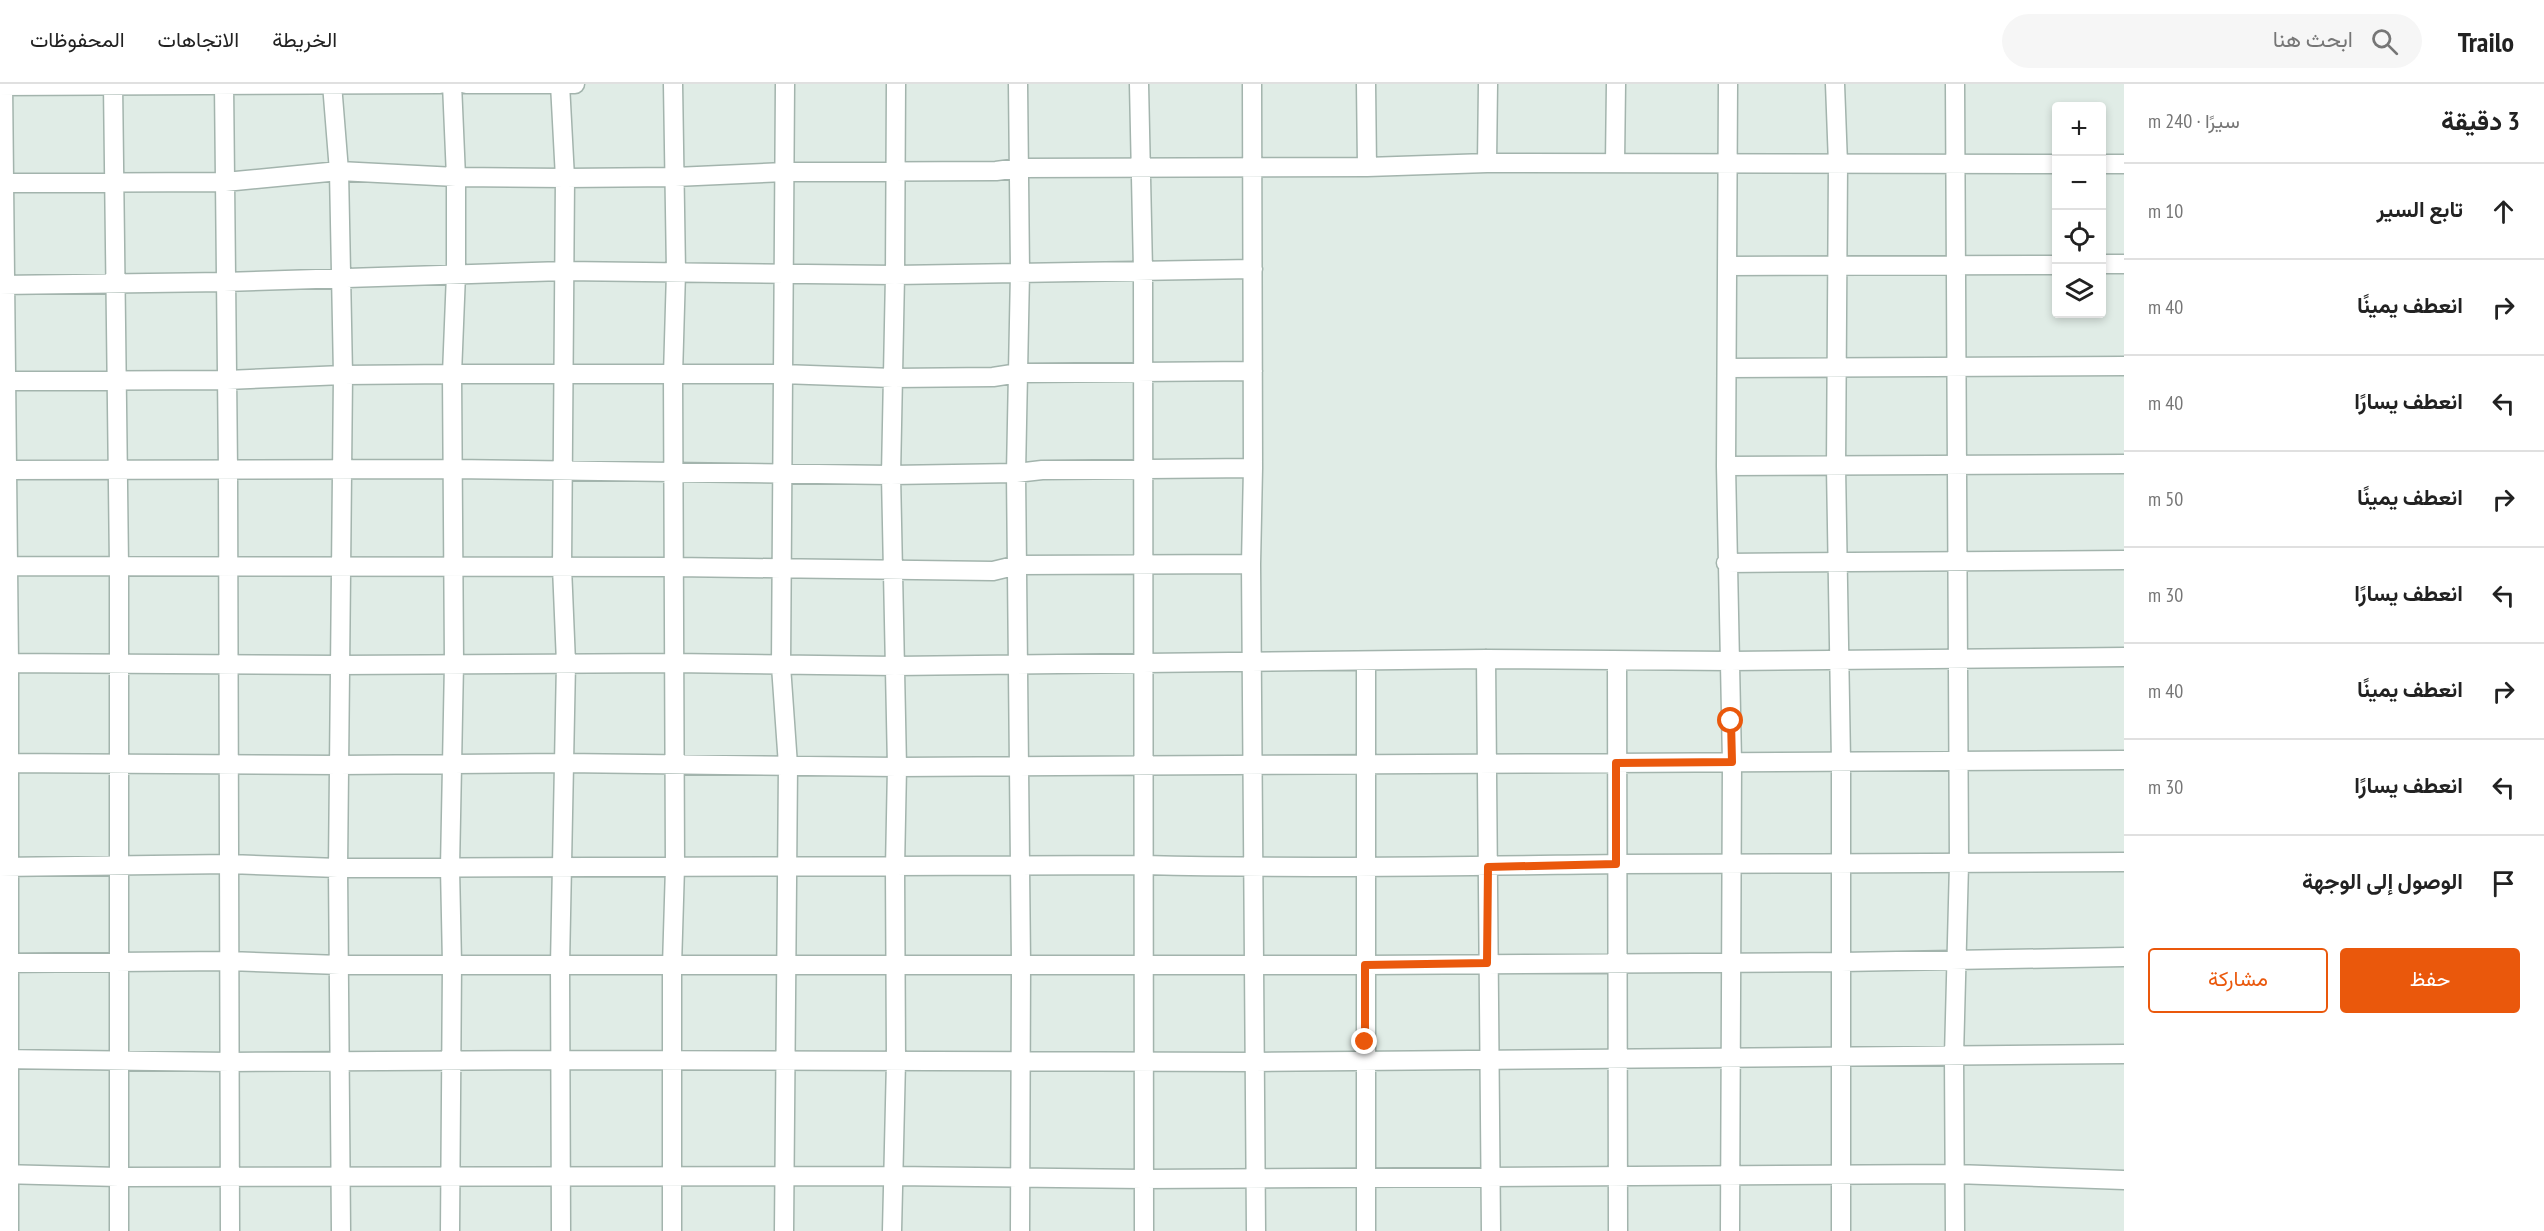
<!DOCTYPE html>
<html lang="ar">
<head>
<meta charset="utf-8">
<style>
	:root { --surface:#fff; --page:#f6f6f6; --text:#222; --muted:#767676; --line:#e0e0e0; --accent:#ea580c }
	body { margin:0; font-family:"PT Sans Narrow",Vazirmatn,sans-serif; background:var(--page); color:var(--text); direction:rtl }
	.controls { position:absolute; right:18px; top:18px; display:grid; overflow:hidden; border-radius:6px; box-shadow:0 3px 9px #0003 }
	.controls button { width:54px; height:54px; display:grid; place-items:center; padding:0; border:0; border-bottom:2px solid var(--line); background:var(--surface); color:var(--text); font:30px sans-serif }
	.stop { position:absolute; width:18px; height:18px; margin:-14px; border:4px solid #ea580c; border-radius:50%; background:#fff }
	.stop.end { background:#ea580c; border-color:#fff; box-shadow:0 2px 6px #0008 }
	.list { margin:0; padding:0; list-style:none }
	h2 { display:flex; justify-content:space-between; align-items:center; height:78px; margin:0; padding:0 24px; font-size:26px }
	h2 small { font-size:20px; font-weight:400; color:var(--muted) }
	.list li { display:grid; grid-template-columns:39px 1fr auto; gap:18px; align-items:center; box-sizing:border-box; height:96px; padding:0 24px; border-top:2px solid var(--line) }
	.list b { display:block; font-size:22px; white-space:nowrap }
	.list em { font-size:20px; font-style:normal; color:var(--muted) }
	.actions { display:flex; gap:12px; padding:18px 24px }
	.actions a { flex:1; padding:14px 0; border:2px solid var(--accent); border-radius:6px; text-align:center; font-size:21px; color:var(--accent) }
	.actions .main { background:var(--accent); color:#fff }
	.icon { flex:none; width:33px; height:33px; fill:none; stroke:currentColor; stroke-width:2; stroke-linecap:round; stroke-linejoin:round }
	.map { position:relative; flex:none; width:2124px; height:1147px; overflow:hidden; direction:ltr }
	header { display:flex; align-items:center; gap:36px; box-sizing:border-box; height:84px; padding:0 30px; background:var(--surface); border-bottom:2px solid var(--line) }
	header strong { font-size:28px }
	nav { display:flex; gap:33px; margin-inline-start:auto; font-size:21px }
	.search { width:420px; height:54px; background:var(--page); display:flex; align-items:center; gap:15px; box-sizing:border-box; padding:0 21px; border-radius:33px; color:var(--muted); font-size:22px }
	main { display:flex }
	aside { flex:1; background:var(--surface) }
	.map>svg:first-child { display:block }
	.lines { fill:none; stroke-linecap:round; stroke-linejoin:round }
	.minor-casing { stroke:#a3b4ad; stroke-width:21 }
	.minor { stroke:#fff; stroke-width:18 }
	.route { stroke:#ea580c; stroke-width:8 }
</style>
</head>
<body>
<header>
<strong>Trailo</strong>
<div class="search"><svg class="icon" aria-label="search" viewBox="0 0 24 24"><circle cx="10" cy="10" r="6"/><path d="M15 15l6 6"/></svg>ابحث هنا</div>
<nav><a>الخريطة</a><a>الاتجاهات</a><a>المحفوظات</a></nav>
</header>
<main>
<aside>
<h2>3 دقيقة<small>سيرًا · 240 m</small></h2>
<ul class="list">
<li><svg class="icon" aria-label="ahead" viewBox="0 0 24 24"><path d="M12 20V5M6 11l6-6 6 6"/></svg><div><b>تابع السير</b></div><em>10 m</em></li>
<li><svg class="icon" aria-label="right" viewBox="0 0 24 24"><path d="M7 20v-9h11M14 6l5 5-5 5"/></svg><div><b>انعطف يمينًا</b></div><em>40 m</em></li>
<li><svg class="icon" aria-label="left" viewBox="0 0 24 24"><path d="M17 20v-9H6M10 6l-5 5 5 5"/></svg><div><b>انعطف يسارًا</b></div><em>40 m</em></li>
<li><svg class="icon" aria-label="right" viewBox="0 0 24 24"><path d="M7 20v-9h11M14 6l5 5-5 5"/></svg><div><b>انعطف يمينًا</b></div><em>50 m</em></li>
<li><svg class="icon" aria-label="left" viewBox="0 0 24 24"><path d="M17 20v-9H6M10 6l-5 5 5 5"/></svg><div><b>انعطف يسارًا</b></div><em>30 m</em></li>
<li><svg class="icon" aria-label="right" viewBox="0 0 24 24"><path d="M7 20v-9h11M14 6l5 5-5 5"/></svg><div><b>انعطف يمينًا</b></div><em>40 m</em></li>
<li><svg class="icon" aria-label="left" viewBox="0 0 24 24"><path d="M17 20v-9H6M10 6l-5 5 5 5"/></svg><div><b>انعطف يسارًا</b></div><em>30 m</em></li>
<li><svg class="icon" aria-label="arrive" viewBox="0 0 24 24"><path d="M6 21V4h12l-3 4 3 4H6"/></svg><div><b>الوصول إلى الوجهة</b></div></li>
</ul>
<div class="actions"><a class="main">حفظ</a><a>مشاركة</a></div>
</aside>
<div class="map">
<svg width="2124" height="1147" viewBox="0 0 2124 1147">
	<rect width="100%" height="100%" fill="#e0ece6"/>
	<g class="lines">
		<defs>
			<path id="minor" d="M3,0L9,578V1147
				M113,0L119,482V1147
				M224,0L228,386L230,1147
				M332,0L339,87L343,291L338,784L341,1147
				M466,0H575
				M560,0L565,94L562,483L566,579L560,881L561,1147
				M1018,0L1020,188L1016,389L1021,880L1020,1147
				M1139,0L1143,186L1144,1147
				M1252,0L1253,384L1251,480L1256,1147
				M1366,0L1367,83
				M1728,0L1726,382L1732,678L1730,1147
				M1835,0L1838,80L1836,383L1841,677V1147
				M1955,0L1959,780L1954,972L1955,1147
				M0,2L440,0
				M1487,79L1488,0
				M1615,79L1616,0
				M2102,80H2124
				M0,99L225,98L339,87L456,93L565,94L675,93L785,88L996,87L1019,84L1367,83L1487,79L2056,80
				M2102,180H2124
				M1727,182L2056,181
				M0,201L224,198L564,187L895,191L1253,185
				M1727,284L2124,282
				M0,297L227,296L343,291L452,290H782L893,294L993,293L1019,289L1253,287
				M1726,382L2124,380
				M0,386L452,385L891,391L1016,389L1042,386L1253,384
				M1726,479L2124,476
				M0,482L674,483L993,487L1018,481L1251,480
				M1486,575L1491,1147
				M1617,577L1618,1147
				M0,579L340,581L673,579L895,582L1486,575L1730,577L2124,573
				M0,679L339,681L564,679L897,683L2124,676
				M0,783L229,780L338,784L1144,781C1302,785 1459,782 1617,780C1786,779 1955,780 2124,778
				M0,879L228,877L340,881H1365L1842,878L2124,873
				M0,975L230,978L561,976L1256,978L2124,970
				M0,1090L119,1093L894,1092L1143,1095L1955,1090L2124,1096
				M450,1147L452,880L450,784L454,579L452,290L456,190V93L452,0
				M672,1147V882L675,783L673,291L676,188L673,0
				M784,1147L788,681L781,582L785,0
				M892,1147L896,977L895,784L897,683L891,391L895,191L896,0
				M1366,1147V578"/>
		</defs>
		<use href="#minor" class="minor-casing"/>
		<use href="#minor" class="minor"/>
	</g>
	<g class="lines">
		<path class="route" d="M1365,958V881L1487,879L1488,783L1616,780V679L1732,678L1731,637"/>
	</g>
</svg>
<div class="controls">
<button>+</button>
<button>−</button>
<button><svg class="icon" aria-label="locate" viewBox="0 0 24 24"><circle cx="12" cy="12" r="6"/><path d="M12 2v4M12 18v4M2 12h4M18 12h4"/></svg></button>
<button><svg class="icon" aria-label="layers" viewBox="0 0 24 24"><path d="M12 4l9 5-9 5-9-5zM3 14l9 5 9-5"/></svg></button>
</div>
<div class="stop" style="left:1731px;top:637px"></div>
<div class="stop end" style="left:1365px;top:958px"></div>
</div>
</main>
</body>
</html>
